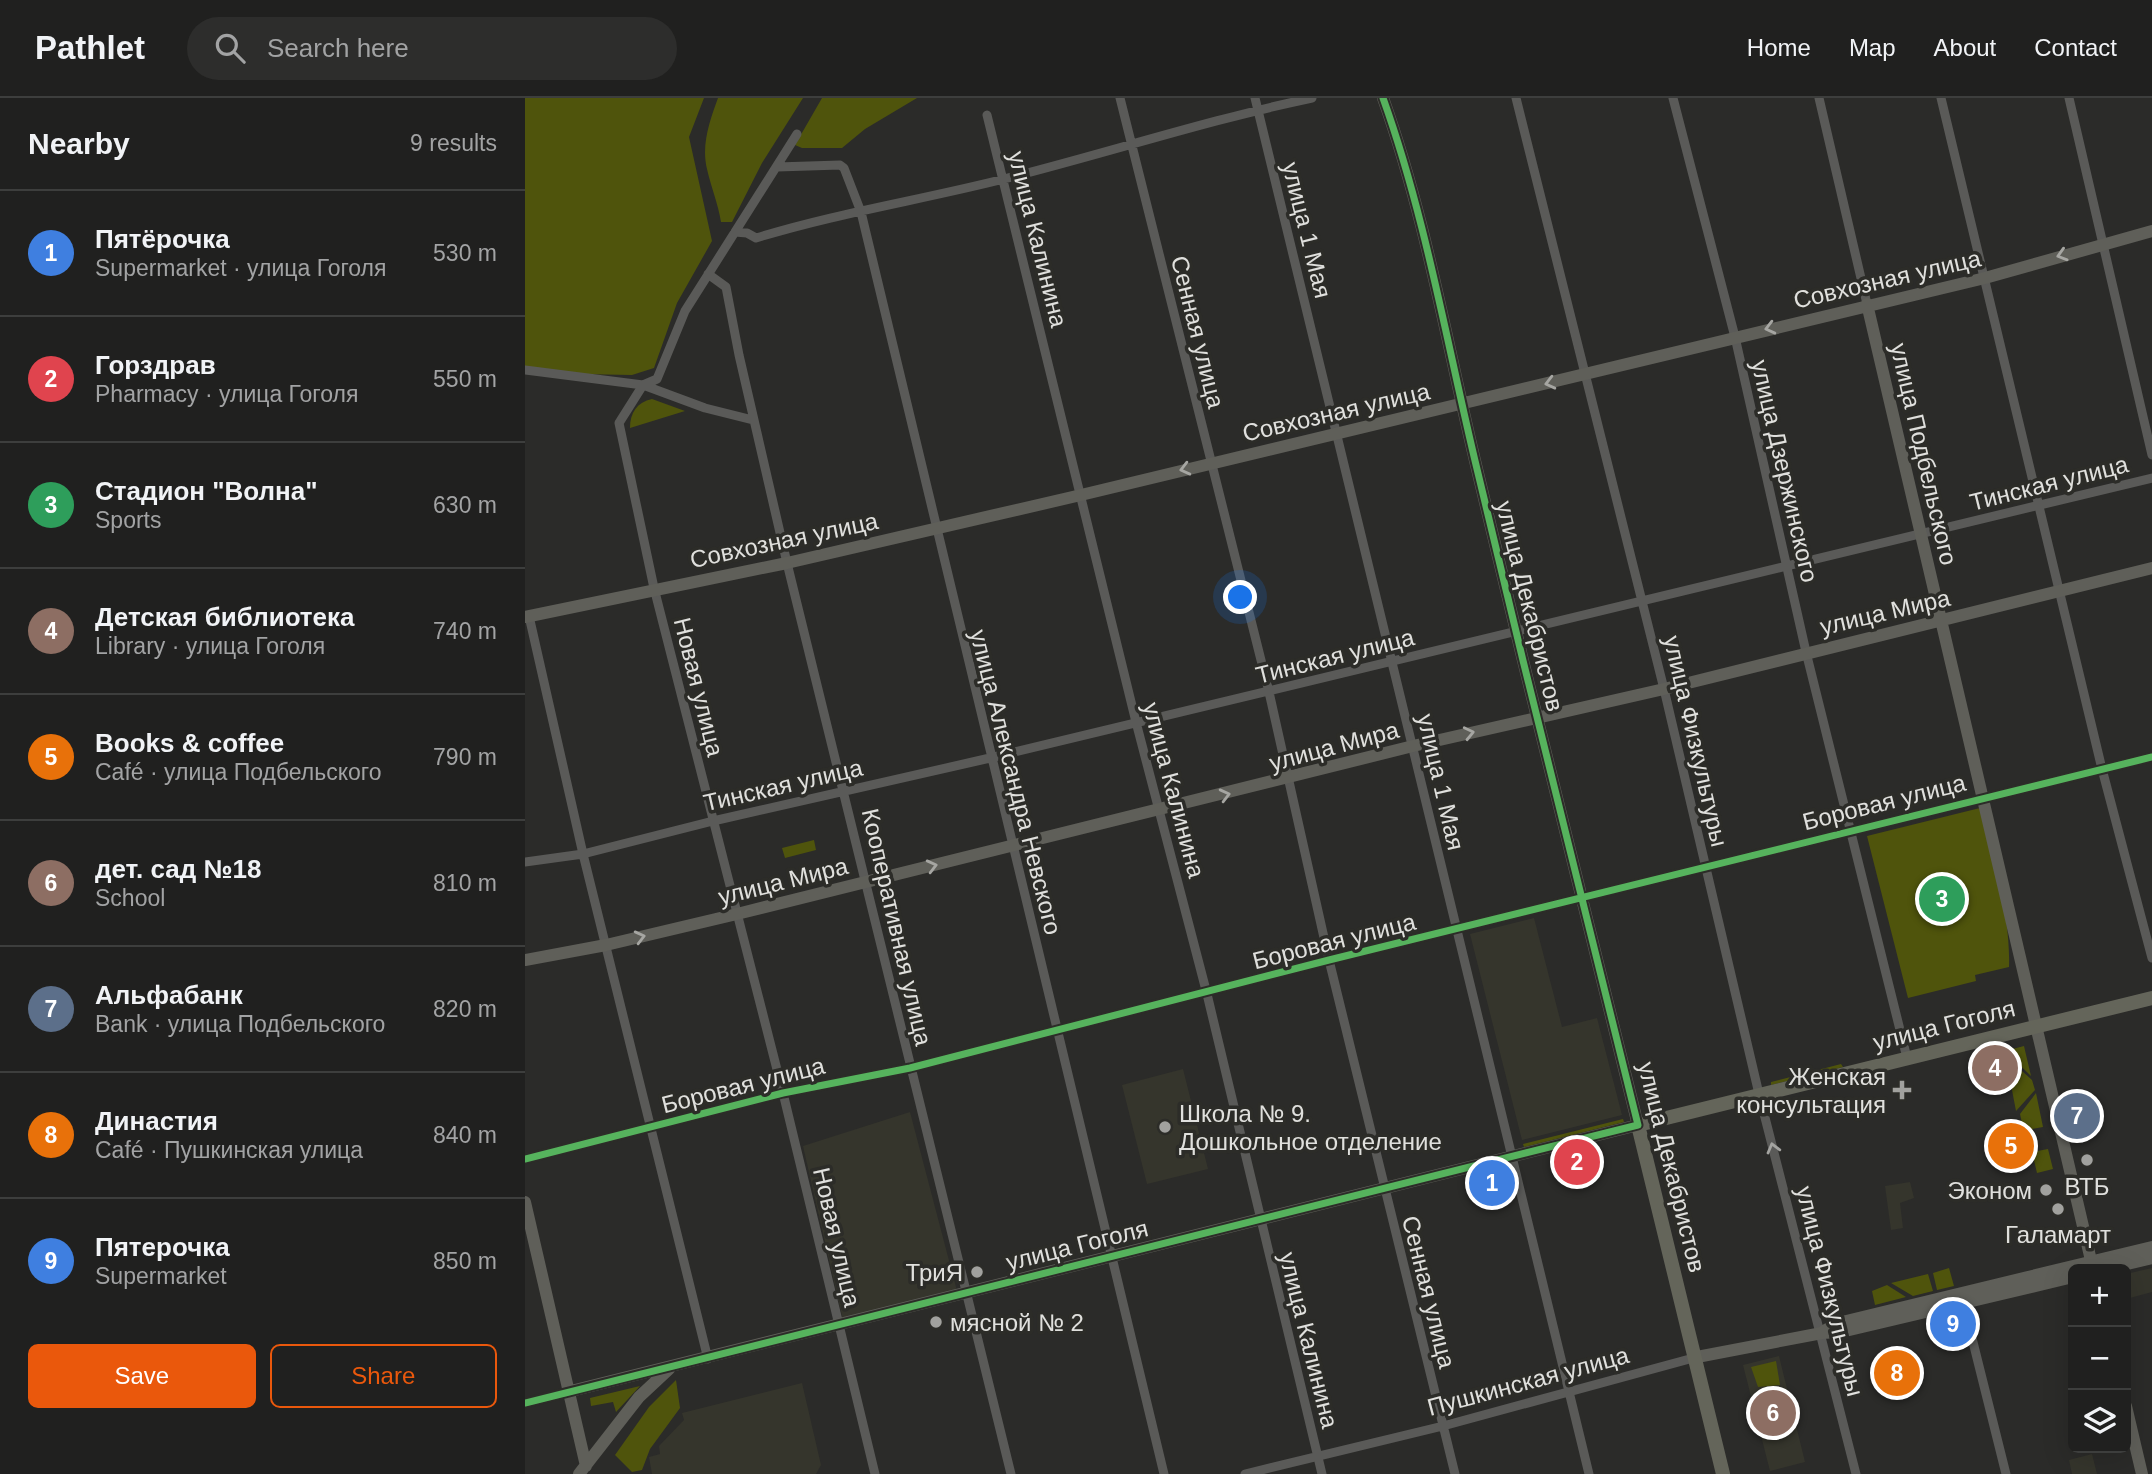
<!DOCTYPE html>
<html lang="en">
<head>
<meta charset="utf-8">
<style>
	:root { --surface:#20201f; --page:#2d2d2c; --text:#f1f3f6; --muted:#a2a3a4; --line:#3d3e3d; --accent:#ea580c }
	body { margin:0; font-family:Helvetica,sans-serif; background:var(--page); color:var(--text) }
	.controls { position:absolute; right:21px; bottom:21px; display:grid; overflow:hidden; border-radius:10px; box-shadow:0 7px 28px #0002 }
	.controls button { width:63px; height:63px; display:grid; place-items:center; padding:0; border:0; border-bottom:2px solid var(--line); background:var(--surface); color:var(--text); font:35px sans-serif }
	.you { position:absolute; left:716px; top:500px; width:24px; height:24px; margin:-18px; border:5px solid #fff; border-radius:50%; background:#1a73e8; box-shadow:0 0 0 10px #1a73e833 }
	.badge { display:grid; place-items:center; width:46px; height:46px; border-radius:50%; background:var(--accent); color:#fff; font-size:23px; font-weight:700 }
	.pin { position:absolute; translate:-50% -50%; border:4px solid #fff; box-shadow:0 2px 7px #0006 }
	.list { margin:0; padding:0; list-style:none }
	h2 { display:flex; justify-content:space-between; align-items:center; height:91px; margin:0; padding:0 28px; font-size:30px }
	h2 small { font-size:23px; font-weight:400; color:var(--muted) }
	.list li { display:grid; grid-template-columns:46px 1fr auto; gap:21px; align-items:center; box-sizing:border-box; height:126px; padding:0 28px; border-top:2px solid var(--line) }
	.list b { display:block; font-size:26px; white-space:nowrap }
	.list p { margin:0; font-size:23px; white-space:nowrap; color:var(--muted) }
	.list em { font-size:23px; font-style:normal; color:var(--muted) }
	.actions { display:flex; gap:14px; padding:21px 28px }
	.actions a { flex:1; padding:16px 0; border:2px solid var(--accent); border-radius:10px; text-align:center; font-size:24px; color:var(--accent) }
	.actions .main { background:var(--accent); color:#fff }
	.icon { flex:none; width:38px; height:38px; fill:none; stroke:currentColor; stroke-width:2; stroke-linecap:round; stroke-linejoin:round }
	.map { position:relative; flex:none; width:1627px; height:1376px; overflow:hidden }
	header { display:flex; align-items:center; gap:42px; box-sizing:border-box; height:98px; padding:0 35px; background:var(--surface); border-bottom:2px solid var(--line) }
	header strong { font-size:33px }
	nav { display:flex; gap:38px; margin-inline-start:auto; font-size:24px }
	.search { width:490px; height:63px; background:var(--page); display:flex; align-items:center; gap:18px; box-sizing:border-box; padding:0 24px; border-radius:38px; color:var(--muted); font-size:26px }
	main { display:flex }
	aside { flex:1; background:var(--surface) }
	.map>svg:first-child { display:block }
	.built { fill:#35352c }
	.green { fill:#4f540c }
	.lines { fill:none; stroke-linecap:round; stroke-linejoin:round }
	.street { stroke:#5a5a58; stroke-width:9 }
	.secondary { stroke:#5f5f59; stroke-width:12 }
	.primary { stroke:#64655a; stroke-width:14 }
	.cycleway-casing { stroke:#2c2c28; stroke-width:11 }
	.cycleway { stroke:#56b35d; stroke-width:7 }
	.oneway { stroke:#a6a6a2 }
	.oneway2 { stroke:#a4a4a1 }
	.poi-dot { fill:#a1a19e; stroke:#2c2c28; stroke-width:2.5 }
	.labels { text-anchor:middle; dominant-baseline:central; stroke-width:7; stroke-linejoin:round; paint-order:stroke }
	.street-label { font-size:24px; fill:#e0e0dd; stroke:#2c2c28 }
	.poi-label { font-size:24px; fill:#e0e0dd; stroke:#2c2c28; text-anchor:end }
</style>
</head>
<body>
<header>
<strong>Pathlet</strong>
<div class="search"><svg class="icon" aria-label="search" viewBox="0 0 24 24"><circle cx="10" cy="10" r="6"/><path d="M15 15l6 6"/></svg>Search here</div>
<nav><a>Home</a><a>Map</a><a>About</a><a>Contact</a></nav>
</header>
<main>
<aside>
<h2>Nearby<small>9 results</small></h2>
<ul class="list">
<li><span class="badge" style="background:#3f7fe0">1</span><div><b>Пятёрочка</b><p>Supermarket · улица Гоголя</p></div><em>530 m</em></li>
<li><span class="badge" style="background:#e0444e">2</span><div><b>Горздрав</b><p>Pharmacy · улица Гоголя</p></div><em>550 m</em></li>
<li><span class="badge" style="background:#2e9e5b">3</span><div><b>Стадион &quot;Волна&quot;</b><p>Sports</p></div><em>630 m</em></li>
<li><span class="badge" style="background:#8d6e63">4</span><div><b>Детская библиотека</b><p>Library · улица Гоголя</p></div><em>740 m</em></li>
<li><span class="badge" style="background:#e8710a">5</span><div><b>Books &amp; coffee</b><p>Café · улица Подбельского</p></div><em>790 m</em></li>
<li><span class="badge" style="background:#8d6e63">6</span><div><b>дет. сад №18</b><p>School</p></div><em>810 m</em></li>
<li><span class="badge" style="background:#5c6f8a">7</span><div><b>Альфабанк</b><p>Bank · улица Подбельского</p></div><em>820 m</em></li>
<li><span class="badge" style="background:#e8710a">8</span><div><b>Династия</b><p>Café · Пушкинская улица</p></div><em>840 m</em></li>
<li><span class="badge" style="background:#3f7fe0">9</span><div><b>Пятерочка</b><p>Supermarket</p></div><em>850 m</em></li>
</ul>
<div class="actions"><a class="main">Save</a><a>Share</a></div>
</aside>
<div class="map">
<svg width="1627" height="1376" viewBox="0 0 1627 1376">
	<rect width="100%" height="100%" fill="#2b2b29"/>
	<path class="built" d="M1009,820L1037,929L1072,920L1097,1017L997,1042L945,836Z
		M658,971L683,1071L622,1086L597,987Z
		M385,1014L432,1193L318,1222L278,1048Z
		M1385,1084L1389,1100L1375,1105L1378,1130L1366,1132L1360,1088Z
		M1627,1170V1194L1601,1201V1176Z
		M1254,1258L1280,1364L1245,1373L1218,1267Z
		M277,1285L296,1367L291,1376H127L124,1359L135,1356L134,1348L159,1322L157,1315Z
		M1567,1356L1572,1376H1547L1544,1362Z"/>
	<path class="green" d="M0,0H179L164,39L187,143L152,205L129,270L107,277L0,275Z
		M193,0H278L237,65L207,124H196C193,105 186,89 182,71C176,47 185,22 193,0Z
		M297,0H392L340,31L317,50H277L270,47Z
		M127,301L160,313L105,330C105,315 112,304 127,301Z
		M1455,710C1468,761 1486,818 1484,869L1450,877L1451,883L1383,900L1342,738Z
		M289,742L291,752L260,760L257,750Z
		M1499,948L1506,978L1480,953Z
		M1487,964L1507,982L1510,992L1491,1013L1482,966Z
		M1316,966L1318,969L1246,987V984Z
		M1511,995L1518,1029L1502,1032L1498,1030L1495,1016Z
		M1098,1021L1099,1024L999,1049L998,1046Z
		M1523,1051L1528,1071L1512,1075L1507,1054Z
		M1424,1170L1429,1188L1412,1192L1408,1175Z
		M1403,1176L1408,1193L1388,1198L1366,1185Z
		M1362,1187L1381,1199L1350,1207L1347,1193Z
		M1251,1263L1255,1287L1233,1289L1226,1269Z
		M151,1282L155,1310L125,1351L117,1372L107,1374L90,1357L124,1309Z
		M115,1288L91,1314L88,1304L66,1308L65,1300Z"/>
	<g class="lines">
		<path class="street" d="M595,0L744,594L804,862L930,1376
			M730,0L1064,1376
			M991,0L1139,591L1234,996L1331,1376
			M1148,0L1210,239L1281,554L1382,960
			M1294,0L1342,206
			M1416,0L1577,671L1627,860
			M1544,0L1627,357
			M462,17L611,624L682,896L797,1376
			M272,36L160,213L132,281L118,287L94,325L129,490L258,995L350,1376
			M252,69L315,67L319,70L336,114L639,1376
			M210,134L222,135L231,140C312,115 396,102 479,81C582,55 683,22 787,0
			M183,176L201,189L214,257L262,465L486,1376
			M0,272L118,287L180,310L228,322
			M4,518L58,756L183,1261
			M0,764L58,756L188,723L465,660L1627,380
			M0,1061L258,995L385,970L804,862L1627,659
			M1437,1200L1481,1376
			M0,1305L46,1293
			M720,1376L918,1328L1172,1259"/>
		<path class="secondary" d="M1342,206L1568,1171
			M0,519L262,465L556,397L1460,180L1627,133
			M0,862L81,847L212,816L888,648L1139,591L1627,470
			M0,1104L61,1368
			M1581,1171L1627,1160
			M1299,1233L1313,1225L1627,1149
			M1172,1259L1297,1235L1316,1234L1548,1179
			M46,1293L1113,1027C1058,808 1004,590 952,371C922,247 901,120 858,0
			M1601,1308L1617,1376
			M54,1376L114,1299L144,1271"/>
		<path class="primary" d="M1198,1376L1113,1027L1627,900"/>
		<defs>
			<path id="cycleway" d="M0,1061L258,995L385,970L804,862L1627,659
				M0,1305L1113,1027C1058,808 1004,590 952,371C922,247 901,120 858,0"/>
		</defs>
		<use href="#cycleway" class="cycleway-casing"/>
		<use href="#cycleway" class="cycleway"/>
	</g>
	<defs><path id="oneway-chevron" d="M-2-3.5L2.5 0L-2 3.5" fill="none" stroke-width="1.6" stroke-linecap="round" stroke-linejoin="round" transform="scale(1.75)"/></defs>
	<g class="oneway">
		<use href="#oneway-chevron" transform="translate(1537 157) rotate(163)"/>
		<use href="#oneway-chevron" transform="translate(1245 230) rotate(166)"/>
		<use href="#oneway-chevron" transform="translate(1025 285) rotate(166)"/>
		<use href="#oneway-chevron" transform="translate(660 371) rotate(166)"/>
		<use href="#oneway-chevron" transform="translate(944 635) rotate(-13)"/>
		<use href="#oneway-chevron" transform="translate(700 697) rotate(-14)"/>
		<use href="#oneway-chevron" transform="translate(407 768) rotate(-14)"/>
		<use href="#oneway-chevron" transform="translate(115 839) rotate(-14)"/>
	</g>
	<use class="oneway2" href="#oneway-chevron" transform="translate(1248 1050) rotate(-105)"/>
	<g class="poi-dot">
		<path d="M1373.5 981.5h7v7h7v7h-7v7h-7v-7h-7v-7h7z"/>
		<circle cx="640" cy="1029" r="7"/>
		<circle cx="1562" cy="1062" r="7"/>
		<circle cx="1521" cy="1092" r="7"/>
		<circle cx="1533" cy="1111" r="7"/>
		<circle cx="452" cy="1174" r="7"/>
		<circle cx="411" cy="1224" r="7"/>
	</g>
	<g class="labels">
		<g class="street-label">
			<text transform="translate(782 132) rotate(76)">улица 1 Мая</text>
			<text transform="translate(513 141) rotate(76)">улица Калинина</text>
			<text transform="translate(1362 181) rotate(-13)">Совхозная улица</text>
			<text transform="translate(673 234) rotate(76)">Сенная улица</text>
			<text transform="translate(811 314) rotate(-13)">Совхозная улица</text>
			<text transform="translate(1399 356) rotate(77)">улица Подбельского</text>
			<text transform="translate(1260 373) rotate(77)">улица Дзержинского</text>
			<text transform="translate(1524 385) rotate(-14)">Тинская улица</text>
			<text transform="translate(259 442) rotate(-12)">Совхозная улица</text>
			<text transform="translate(1005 508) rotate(76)">улица Декабристов</text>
			<text transform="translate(1360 514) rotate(-13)">улица Мира</text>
			<text transform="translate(810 558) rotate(-14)">Тинская улица</text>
			<text transform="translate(174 589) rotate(76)">Новая улица</text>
			<text transform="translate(1171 643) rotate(77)">улица Физкультуры</text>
			<text transform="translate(809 648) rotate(-15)">улица Мира</text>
			<text transform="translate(491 684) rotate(76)">улица Александра Невского</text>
			<text transform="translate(916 684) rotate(77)">улица 1 Мая</text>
			<text transform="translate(258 687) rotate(-13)">Тинская улица</text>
			<text transform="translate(649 692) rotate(75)">улица Калинина</text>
			<text transform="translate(1359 704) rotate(-14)">Боровая улица</text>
			<text transform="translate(258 783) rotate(-14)">улица Мира</text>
			<text transform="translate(372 829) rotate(77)">Кооперативная улица</text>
			<text transform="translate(809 843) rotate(-14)">Боровая улица</text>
			<text transform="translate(1419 927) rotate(-14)">улица Гоголя</text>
			<text transform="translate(218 987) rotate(-14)">Боровая улица</text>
			<text transform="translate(1147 1069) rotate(76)">улица Декабристов</text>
			<text transform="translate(312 1139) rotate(77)">Новая улица</text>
			<text transform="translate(552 1147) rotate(-14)">улица Гоголя</text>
			<text transform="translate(1305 1193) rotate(76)">улица Физкультуры</text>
			<text transform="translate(904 1194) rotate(76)">Сенная улица</text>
			<text transform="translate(784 1242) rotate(76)">улица Калинина</text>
			<text transform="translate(1003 1283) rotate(-15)">Пушкинская улица</text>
		</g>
		<g class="poi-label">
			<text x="1361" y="978">Женская<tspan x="1361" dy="28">консультация</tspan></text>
			<text x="654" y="1015" text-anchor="start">Школа № 9.<tspan x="654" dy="28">Дошкольное отделение</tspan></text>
			<text x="1562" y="1088" text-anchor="middle">ВТБ</text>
			<text x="1507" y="1092">Эконом</text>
			<text x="1533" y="1136" text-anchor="middle">Галамарт</text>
			<text x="438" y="1174">ТриЯ</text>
			<text x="425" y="1224" text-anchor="start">мясной № 2</text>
		</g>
	</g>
</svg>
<div class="controls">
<button>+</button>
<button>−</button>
<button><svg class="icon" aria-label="layers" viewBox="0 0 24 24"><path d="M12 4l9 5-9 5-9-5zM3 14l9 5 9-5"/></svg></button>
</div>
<div class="you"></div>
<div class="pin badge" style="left:967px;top:1085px;background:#3f7fe0">1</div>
<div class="pin badge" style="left:1052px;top:1064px;background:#e0444e">2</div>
<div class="pin badge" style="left:1417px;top:801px;background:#2e9e5b">3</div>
<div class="pin badge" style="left:1470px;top:970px;background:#8d6e63">4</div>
<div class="pin badge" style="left:1486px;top:1048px;background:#e8710a">5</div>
<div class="pin badge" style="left:1248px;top:1315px;background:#8d6e63">6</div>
<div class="pin badge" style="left:1552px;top:1018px;background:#5c6f8a">7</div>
<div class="pin badge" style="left:1372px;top:1275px;background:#e8710a">8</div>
<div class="pin badge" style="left:1428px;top:1226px;background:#3f7fe0">9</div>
</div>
</main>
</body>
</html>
